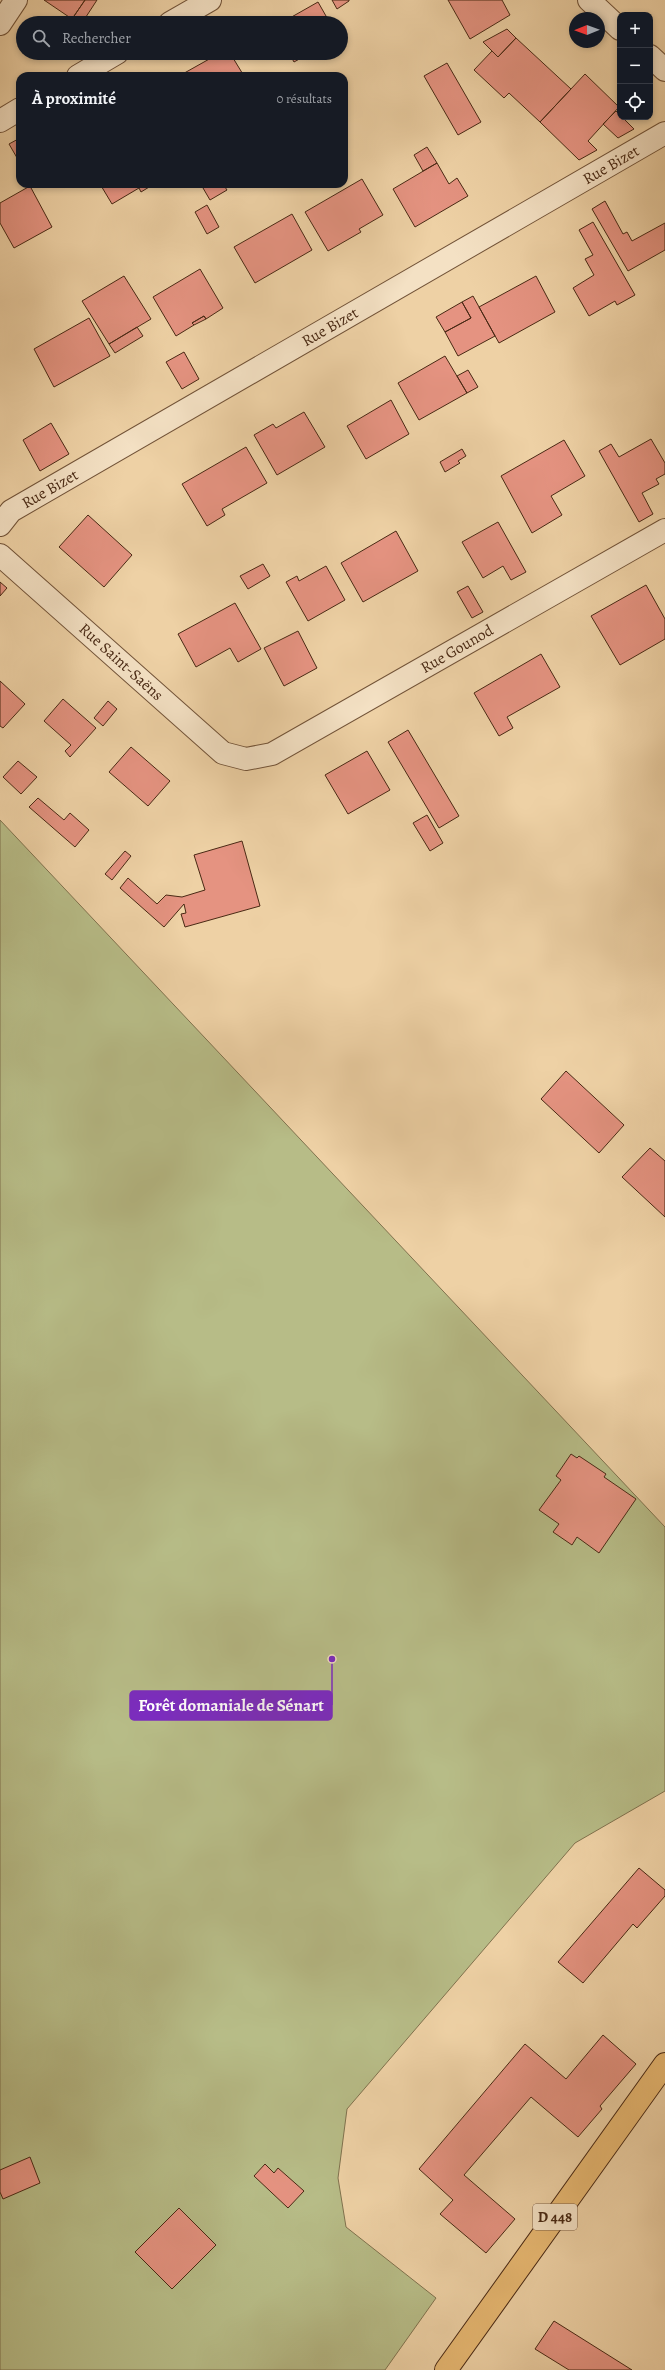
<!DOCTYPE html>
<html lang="fr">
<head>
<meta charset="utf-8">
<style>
	:root { --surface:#171b24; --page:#20242c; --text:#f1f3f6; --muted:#9ea1a6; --line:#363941 }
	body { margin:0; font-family:Alegreya,serif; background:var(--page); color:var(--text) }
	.controls { position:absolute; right:12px; top:12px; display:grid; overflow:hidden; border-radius:8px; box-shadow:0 2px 6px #0003 }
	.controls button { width:36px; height:36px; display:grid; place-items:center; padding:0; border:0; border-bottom:1px solid var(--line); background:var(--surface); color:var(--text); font:20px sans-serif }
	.compass { position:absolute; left:569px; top:12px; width:36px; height:36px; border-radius:50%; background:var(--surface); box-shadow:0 2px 6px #0003; rotate:269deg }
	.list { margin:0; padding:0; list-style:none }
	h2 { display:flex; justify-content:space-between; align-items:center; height:52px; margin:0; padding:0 16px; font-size:17px }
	h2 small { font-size:13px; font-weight:400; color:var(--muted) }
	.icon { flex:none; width:22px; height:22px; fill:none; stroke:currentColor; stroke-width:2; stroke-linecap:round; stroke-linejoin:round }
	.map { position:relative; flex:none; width:665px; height:2370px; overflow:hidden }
	.search { position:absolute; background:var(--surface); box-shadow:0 2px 6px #0003; left:16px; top:16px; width:332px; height:44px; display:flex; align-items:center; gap:10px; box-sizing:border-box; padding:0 14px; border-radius:22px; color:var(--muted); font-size:15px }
	.panel { position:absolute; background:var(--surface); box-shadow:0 2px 6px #0003; left:16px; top:72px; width:332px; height:116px; border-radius:12px }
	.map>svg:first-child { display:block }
	.green { fill:#b7bc87; stroke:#80724e }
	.building { fill:#e59381; stroke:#492914 }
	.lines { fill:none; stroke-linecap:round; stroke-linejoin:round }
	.street-casing { stroke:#725338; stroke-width:24 }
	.primary-casing { stroke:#492914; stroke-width:24 }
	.street { stroke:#f4e1c4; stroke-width:22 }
	.primary { stroke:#e7b872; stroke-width:22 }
	.labels { text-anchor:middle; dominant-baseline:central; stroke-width:3; stroke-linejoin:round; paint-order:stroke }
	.shield { fill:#f4e1c4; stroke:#7c6049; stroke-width:1 }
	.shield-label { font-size:15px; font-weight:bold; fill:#492914 }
	.street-label { font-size:16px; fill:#492914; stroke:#f4e1c4 }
	.leader { fill:none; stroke:#7b2cbf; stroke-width:1.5 }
	.callout-dot { fill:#7b2cbf; stroke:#f4e1c4; stroke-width:1.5 }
	.callout { fill:#7b2cbf; stroke:#7b2cbf; stroke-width:1.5 }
	.callout-label { font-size:17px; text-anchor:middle; font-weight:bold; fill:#fff }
</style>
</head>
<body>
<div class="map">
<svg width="665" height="2370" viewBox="0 0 665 2370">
	<rect width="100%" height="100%" fill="#eed1a5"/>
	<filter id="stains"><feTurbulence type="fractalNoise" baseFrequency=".005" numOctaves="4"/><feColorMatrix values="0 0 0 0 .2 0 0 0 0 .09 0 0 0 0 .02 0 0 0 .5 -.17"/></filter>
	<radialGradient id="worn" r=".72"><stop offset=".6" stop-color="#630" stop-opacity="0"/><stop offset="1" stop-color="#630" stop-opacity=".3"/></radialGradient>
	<path class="green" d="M0,820L665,1527V1791L575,1843L347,2109L338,2178L346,2227L436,2298L385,2370H0Z"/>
	<path class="building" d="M44,0H85L72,19Z
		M85,0H97L82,23H78L72,19Z
		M332,0H349V1L337,9Z
		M448,0H502L510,15L470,39Z
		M318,2L330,23H281Z
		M507,29L516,38L498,57L483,42Z
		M516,38L571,89L540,122L509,93L504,98L474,70L492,51L498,57Z
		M220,53H230L244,76H179Z
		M289,53H310L294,62Z
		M447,63L481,122L458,135L424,76Z
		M585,74L619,107L588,141L597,150L579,160L540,122Z
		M616,111L634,129L618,138L603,124Z
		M20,138V163L9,144Z
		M427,147L437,163L423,171L414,155Z
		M437,163L449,184L457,178L468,196L415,227L393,189Z
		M362,179L383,215L359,229L361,232L328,251L305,212Z
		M100,184H154L141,192L139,188L112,204Z
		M211,184H223L227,190L210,200L203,188Z
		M30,186L52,227L14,248L0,223V203Z
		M605,201L623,234L627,232L632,241L665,223V250L628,271L592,209Z
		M207,205L219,227L207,234L195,212Z
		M292,214L312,250L255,283L234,247Z
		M593,222L635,295L617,305L615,301L589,316L573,288L594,275L585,259L593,255L579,230Z
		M200,269L223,308L206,319L204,316L192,323L194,325L176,336L153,297Z
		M124,276L151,319L109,344L82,301Z
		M536,276L555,312L499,343L479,307Z
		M473,296L495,336L458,356L445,332L471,318L462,302Z
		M462,302L471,318L445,332L436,317Z
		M204,316L206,319L194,325L192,323Z
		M89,318L110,356L54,387L34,349Z
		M137,327L143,336L115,353L109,344Z
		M184,352L199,379L182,389L166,362Z
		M445,356L467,393L419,420L398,383Z
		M468,370L478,387L467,393L457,376Z
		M391,400L409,434L366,459L347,426Z
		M304,412L325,447L277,475L254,435L273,424L276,428Z
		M51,423L69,454L40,471L23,440Z
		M651,439L665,463V474L656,479L659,484L642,493L653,514L639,522L599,451L611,444L619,457Z
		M564,440L585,476L551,496L562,515L532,533L501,476Z
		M246,447L267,483L222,509L225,515L207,526L182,484Z
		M462,449L466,456L458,461L460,463L445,472L440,462Z
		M88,515L132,555L104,587L59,547Z
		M498,522L526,572L511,580L503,566L483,578L462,542Z
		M396,531L418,571L363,602L341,563Z
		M263,564L270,576L248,589L240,576Z
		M326,566L345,600L308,621L286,582L297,576L299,581Z
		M0,582L7,588L0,596Z
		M646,585L665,619V639L620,665L591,616Z
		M468,586L483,612L472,618L457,592Z
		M235,603L261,649L238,662L230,648L196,667L178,634Z
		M298,631L317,668L284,686L264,648Z
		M541,654L560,687L507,717L513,728L499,736L474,693Z
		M0,681L25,704L3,728L0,726Z
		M63,699L96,728L70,757L65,751L71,745L44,721Z
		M108,701L117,709L103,726L94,718Z
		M408,730L459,816L439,828L388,742Z
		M131,747L170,781L148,806L109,772Z
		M367,751L390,790L348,814L325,775Z
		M18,761L37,777L21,794L3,777Z
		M38,798L64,820L70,813L89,830L75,847L29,807Z
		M427,815L443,843L430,851L413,823Z
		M242,841L260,906L185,927L181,914L186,913L184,904L164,927L120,888L128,878L157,904L166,895L182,897L205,890L194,855Z
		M125,851L131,856L112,880L105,874Z
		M566,1071L624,1125L599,1153L541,1099Z
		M650,1148L665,1161V1217L622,1177Z
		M571,1454L577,1458L579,1456L606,1474L604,1477L636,1499L599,1553L577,1537L572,1545L553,1532L559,1524L539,1510L561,1480L556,1476Z
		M639,1868L665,1890V1896L637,1928L633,1924L583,1983L558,1962Z
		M603,2035L636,2064L600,2106L602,2109L578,2137L531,2097L464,2175L515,2219L486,2253L440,2214L453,2200L419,2169L525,2044L566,2079Z
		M30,2157L40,2183L3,2199L0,2192V2170Z
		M265,2164L274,2173L278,2168L304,2191L288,2208L254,2176Z
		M179,2208L216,2245L172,2289L135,2252Z
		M554,2321L632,2370H569L535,2349Z"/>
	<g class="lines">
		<defs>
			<path id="street" d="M589,0L620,29
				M170,23L210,0
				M0,24L16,0
				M650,56L665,70
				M78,76L117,53
				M0,121L20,109
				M0,525L11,511L665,133
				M0,555L223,753L246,759L272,754L665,530"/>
			<path id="primary" d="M446,2370L665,2064"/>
		</defs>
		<use href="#street" class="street-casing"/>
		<use href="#primary" class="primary-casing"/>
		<use href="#street" class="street"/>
		<use href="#primary" class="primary"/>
	</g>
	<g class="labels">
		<rect class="shield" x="533" y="2204" width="44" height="26" rx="3"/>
		<g class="shield-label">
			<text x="555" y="2217">D 448</text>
		</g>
		<g class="street-label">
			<text transform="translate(611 165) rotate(-30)">Rue Bizet</text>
			<text transform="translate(330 327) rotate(-30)">Rue Bizet</text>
			<text transform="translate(50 489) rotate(-30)">Rue Bizet</text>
			<text transform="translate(457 649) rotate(-30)">Rue Gounod</text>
			<text transform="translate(121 662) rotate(42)">Rue Saint-Saëns</text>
		</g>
	</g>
	<path class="leader" d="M332 1659L332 1705"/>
	<circle class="callout-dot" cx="332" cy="1659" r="4"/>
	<rect class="callout" x="130" y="1691" width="202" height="29" rx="4"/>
	<g class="callout-label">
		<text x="231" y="1711">Forêt domaniale de Sénart</text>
	</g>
	<rect width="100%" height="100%" filter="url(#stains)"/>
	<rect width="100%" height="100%" fill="url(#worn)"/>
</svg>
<div class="controls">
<button>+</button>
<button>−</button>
<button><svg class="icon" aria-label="locate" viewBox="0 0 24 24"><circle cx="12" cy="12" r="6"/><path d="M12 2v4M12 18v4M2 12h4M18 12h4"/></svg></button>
</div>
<svg class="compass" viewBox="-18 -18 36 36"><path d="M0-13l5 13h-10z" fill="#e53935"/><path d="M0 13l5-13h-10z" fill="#9ea1a6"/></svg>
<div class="search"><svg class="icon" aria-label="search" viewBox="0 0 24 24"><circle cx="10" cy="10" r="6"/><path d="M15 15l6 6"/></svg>Rechercher</div>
<section class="panel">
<h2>À proximité<small>0 résultats</small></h2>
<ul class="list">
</ul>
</section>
</div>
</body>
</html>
